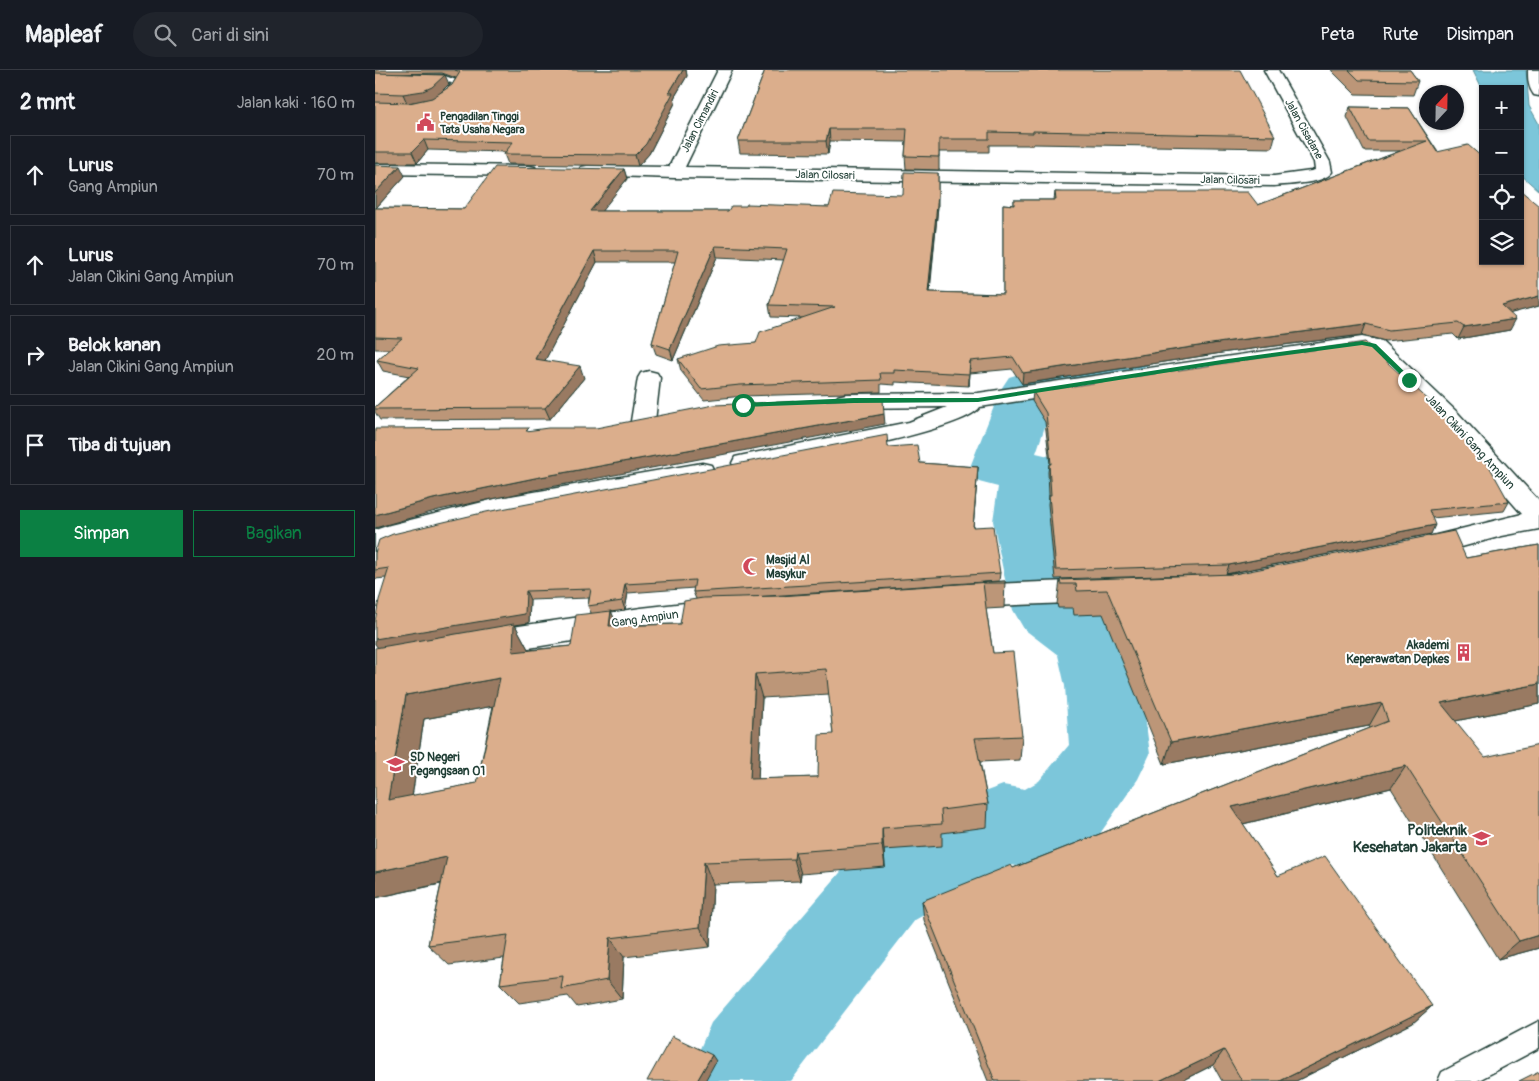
<!DOCTYPE html>
<html lang="id">
<head>
<meta charset="utf-8">
<style>
	:root { --surface:#171b24; --page:#20242c; --text:#f1f3f6; --muted:#9ea1a6; --line:#363941; --accent:#0b8043 }
	body { margin:0; font-family:Pangolin,sans-serif; background:var(--page); color:var(--text) }
	.controls { position:absolute; right:15px; top:15px; display:grid; overflow:hidden; border-radius:0px; box-shadow:0 1px 4px #0004 }
	.controls button { width:45px; height:45px; display:grid; place-items:center; padding:0; border:0; border-bottom:1px solid var(--line); background:var(--surface); color:var(--text); font:25px sans-serif }
	.compass { position:absolute; left:1044px; top:15px; width:45px; height:45px; border-radius:50%; background:var(--surface); box-shadow:0 1px 4px #0004; rotate:22deg }
	.stop { position:absolute; width:15px; height:15px; margin:-11px; border:4px solid #0b8043; border-radius:50%; background:#fff }
	.stop.end { background:#0b8043; border-color:#fff; box-shadow:0 1px 5px #0008 }
	.list { margin:0; padding:0; list-style:none }
	h2 { display:flex; justify-content:space-between; align-items:center; height:65px; margin:0; padding:0 20px; font-size:21px }
	h2 small { font-size:16px; font-weight:400; color:var(--muted) }
	.list li { display:grid; grid-template-columns:32px 1fr auto; gap:15px; align-items:center; box-sizing:border-box; height:80px; margin:0 10px 10px; padding:0 10px; border:1px solid var(--line); border-radius:0px }
	.list b { display:block; font-size:19px; white-space:nowrap }
	.list p { margin:0; font-size:16px; white-space:nowrap; color:var(--muted) }
	.list em { font-size:16px; font-style:normal; color:var(--muted) }
	.actions { display:flex; gap:10px; padding:15px 20px }
	.actions a { flex:1; padding:11px 0; border:1px solid var(--accent); border-radius:0px; text-align:center; font-size:18px; color:var(--accent) }
	.actions .main { background:var(--accent); color:#fff }
	.icon { flex:none; width:28px; height:28px; fill:none; stroke:currentColor; stroke-width:2; stroke-linecap:round; stroke-linejoin:round }
	.map { position:relative; flex:none; width:1164px; height:1011px; overflow:hidden }
	header { display:flex; align-items:center; gap:30px; box-sizing:border-box; height:70px; padding:0 25px; background:var(--surface); border-bottom:1px solid var(--line) }
	header strong { font-size:24px }
	nav { display:flex; gap:28px; margin-inline-start:auto; font-size:18px }
	.search { width:350px; height:45px; background:var(--page); display:flex; align-items:center; gap:12px; box-sizing:border-box; padding:0 18px; border-radius:28px; color:var(--muted); font-size:19px }
	main { display:flex }
	aside { flex:1; background:var(--surface) }
	.map>svg:first-child { display:block }
	.water { fill:#7bc6da; stroke:#568f98 }
	.lines { fill:none; stroke-linecap:round; stroke-linejoin:round }
	.river { fill:#7bc6da; fill-rule:evenodd }
	.service-casing { stroke:#1f3d34; stroke-width:3 }
	.minor-casing { stroke:#1f3d34; stroke-width:3 }
	.service { fill:#fff; fill-rule:evenodd }
	.minor { fill:#fff; fill-rule:evenodd }
	.wall { fill:#bc9678; stroke:#1f3d34; fill-rule:evenodd }
	.shaded-wall { fill:#997a62; stroke:#1f3d34 }
	.building { fill:#dbae8c; stroke:#1f3d34; fill-rule:evenodd }
	.route { fill:#0b8043 }
	.labels { text-anchor:middle; dominant-baseline:central; stroke-width:4; stroke-linejoin:round; paint-order:stroke }
	.far-poi-label { font-size:11px; font-weight:bold; fill:#1f3d34; stroke:#fff; text-anchor:start }
	.far-street-label { font-size:11px; fill:#1f3d34; stroke:#fff }
	.street-label { font-size:12px; fill:#1f3d34; stroke:#fff }
	.poi-label { font-size:12px; font-weight:bold; fill:#1f3d34; stroke:#fff; text-anchor:start }
	.near-poi-label { font-size:15px; font-weight:bold; fill:#1f3d34; stroke:#fff; text-anchor:end }
</style>
</head>
<body>
<header>
<strong>Mapleaf</strong>
<div class="search"><svg class="icon" aria-label="search" viewBox="0 0 24 24"><circle cx="10" cy="10" r="6"/><path d="M15 15l6 6"/></svg>Cari di sini</div>
<nav><a>Peta</a><a>Rute</a><a>Disimpan</a></nav>
</header>
<main>
<aside>
<h2>2 mnt<small>Jalan kaki · 160 m</small></h2>
<ul class="list">
<li><svg class="icon" aria-label="ahead" viewBox="0 0 24 24"><path d="M12 20V5M6 11l6-6 6 6"/></svg><div><b>Lurus</b><p>Gang Ampiun</p></div><em>70 m</em></li>
<li><svg class="icon" aria-label="ahead" viewBox="0 0 24 24"><path d="M12 20V5M6 11l6-6 6 6"/></svg><div><b>Lurus</b><p>Jalan Cikini Gang Ampiun</p></div><em>70 m</em></li>
<li><svg class="icon" aria-label="right" viewBox="0 0 24 24"><path d="M7 20v-9h11M14 6l5 5-5 5"/></svg><div><b>Belok kanan</b><p>Jalan Cikini Gang Ampiun</p></div><em>20 m</em></li>
<li><svg class="icon" aria-label="arrive" viewBox="0 0 24 24"><path d="M6 21V4h12l-3 4 3 4H6"/></svg><div><b>Tiba di tujuan</b></div></li>
</ul>
<div class="actions"><a class="main">Simpan</a><a>Bagikan</a></div>
</aside>
<div class="map">
<svg width="1164" height="1011" viewBox="0 0 1164 1011">
	<rect width="100%" height="100%" fill="#fff"/>
	<filter id="ink" filterUnits="userSpaceOnUse"><feTurbulence type="fractalNoise" baseFrequency=".02" numOctaves="2"/><feDisplacementMap in="SourceGraphic" scale="10" xChannelSelector="R" yChannelSelector="G"/><feConvolveMatrix kernelMatrix="1 2 1 2 8 2 1 2 1" color-interpolation-filters="sRGB"/></filter>
	<g filter="url(#ink)">
		<path class="water" d="M1098,0H1151L1154,36L1164,54V121L1145,104V19L1108,20Z"/>
		<g class="lines">
			<path class="river" d="M781,257L800,262L808,273L800,284L726,315L679,330L661,383L678,387L687,402L684,451L704,524L742,550L752,570L766,616L775,684L763,709L724,765L686,787L656,798L636,795L540,850L416,1011H330L321,988L336,953L476,790L598,726L628,715L650,719L664,711L694,675L690,616L683,585L649,559L638,540L629,505L618,451L623,417L604,412L595,397L626,319L634,307L686,291L762,262Z"/>
			<defs>
				<path id="service" d="M0,5H67L87,12L81,23L71,31L66,28L77,13L67,11H0Z
					M1164,951V978L1102,1011H1063L1067,1002Z"/>
				<path id="minor" d="M343,0H357L310,97L899,106L936,101L940,100L939,92L889,0H903L955,92L957,102C949,114 914,114 899,116L299,108L206,105L204,101L206,97L212,96L294,97Z
					M1153,0H1164V26L1159,25C1153,17 1153,9 1153,0Z
					M0,94L154,96L160,97L162,101L160,105L154,106L0,104Z
					M987,267L1007,271L1083,343L1164,431V459L1127,466L1046,488L1037,485L1033,478L1037,471L1147,444L1067,353L991,281L987,279L605,337C589,362 407,393 369,401L360,399L357,393L360,387L369,385L534,352L572,337L471,338L463,336L460,331L463,326L471,324L603,323Z
					M274,301L282,303L285,308L280,351L276,356L268,358L260,356L256,351L263,308L266,303Z
					M327,393L336,395L339,401L336,407L124,446L23,472L0,481V460L15,455L124,428Z
					M721,510L731,514L735,521L731,528L721,532L592,537L582,534L578,526L582,518L592,515Z
					M345,529L355,532L359,540L355,548L345,551L266,560L110,585L100,581L95,573L100,565L110,561L266,538Z"/>
			</defs>
			<use href="#service" class="service-casing"/>
			<use href="#minor" class="minor-casing"/>
			<use href="#service" class="service"/>
			<use href="#minor" class="minor"/>
		</g>
		<path class="wall" d="M0,0H311L312,6L299,28L300,33L274,84L263,96L133,94L129,84L131,82L53,80L42,93H0ZM67,3L81,8L77,15L65,23L74,14L11,4Z
			M390,0L900,66L897,78L658,74V75H614V82H564V100L531,99L530,86L531,72L455,71L453,84L365,83L363,71Z
			M956,0H1035L1043,11L1038,25L980,24Z
			M975,37L1034,38L1164,236L1135,243V260L1083,269L1078,264L1010,271L987,265L853,282L647,314L637,299L595,303L594,316L520,312V315L506,314V322L368,326L329,330L306,301L303,289L381,273L429,248L396,247L394,235L409,190L342,187L298,290L281,284L277,273L300,192H222L170,290L209,308L175,349L5,350L0,342V337L34,306L8,301L2,290L15,279H0V95L30,106L1,138L89,139L249,99L252,109L226,141H353L454,137L563,136L555,222L628,224V134L639,135V130H679L680,122L883,135L1025,81H989L972,47Z
			M658,322L1134,432L1129,441L1057,448L1056,464L852,504L1091,488L1164,475V634L1080,651L1164,878L1123,889L1016,718L868,754L903,806L1057,936L1038,953L921,1011H847L838,995L806,1011H613L549,850L547,831L638,798L995,658L994,656L789,694L728,544L699,545L698,538H683L682,534L685,510L821,505L680,509L673,434L674,425L673,402L674,394H675L670,352L657,331Z
			M513,377L545,393L603,397L598,457L625,503L624,511L362,528L404,526L630,511L629,538L611,539L612,546L618,583L647,666L645,690L605,692L613,734L612,757L567,763V776L509,780L510,797L426,804L425,811L338,814L335,877L249,887L247,929L202,937L193,926L144,933L125,914L129,888L74,895L53,875L66,814L0,828L3,577L0,574L11,508L0,509V483ZM319,518L318,522L321,529L305,554L242,555L236,542L250,540L253,523ZM214,528L213,536L216,543L196,576L153,580V579L140,555L154,553L155,530ZM454,624L458,664L443,707L383,709L387,628ZM118,636L102,713L37,726L49,649Z"/>
		<path class="shaded-wall" d="M308,0H311L312,6L299,28L300,33L274,84L263,96L260,85L294,23Z
			M70,5L74,14L61,27L52,30L32,33L28,24Z
			M454,59L455,71L453,84L451,71Z
			M49,70L53,80L42,93L37,82Z
			M25,96L30,106L0,139V123Z
			M249,99L252,109L218,152L215,141Z
			M563,103V136L553,233V222Z
			M340,176L342,187L298,290L295,279Z
			M219,181L222,192L165,300L160,289Z
			M1164,226V236L1122,247L1127,236Z
			M1141,249L1135,260L1083,269L1089,257Z
			M991,254L987,265L853,282L647,314L648,303L856,271Z
			M595,291V303L594,316V304Z
			M205,296L209,308L175,349L170,338Z
			M509,344L510,354L165,419L64,440L0,458V445L58,429L160,408Z
			M603,397L602,405L597,465L598,457Z
			M1060,455L1056,464L851,504L854,495Z
			M250,514L253,523L250,540L247,531Z
			M151,521L155,530L154,553L140,555L153,579L152,607L3,578L0,574V569Z
			M236,541L247,566L234,556Z
			M380,604L387,628L382,732L375,709Z
			M125,608L140,632L49,649L33,753L13,730L31,625Z
			M1164,614V634L1051,657L1066,633Z
			M1007,633L994,656L789,694L796,672Z
			M1031,696L1016,718L847,759L857,737Z
			M507,758L509,780L510,797L507,775Z
			M420,782L426,804L425,811L419,789Z
			M72,787L91,808L0,828V802Z
			M329,792L338,814L335,877L325,857Z
			M1164,865V878L1123,889L1144,871Z
			M235,868L249,887L247,929L232,910Z
			M1057,936L1038,953L921,1011H905Z
			M849,980L838,995L806,1011H784Z
			M337,985L341,991L330,1011H322Z"/>
		<path class="building" d="M80,0H308L294,23H298L271,74L260,85L129,84L138,72L49,70L37,82H0V32L34,33L57,28L77,15L85,2Z
			M390,0H865L900,66L658,61V63L614,62V69H564V87L530,86L532,59H454L451,71H363Z
			M974,0H1035L1043,11L984,10Z
			M0,3L70,5L57,17L48,21L28,24L0,23Z
			M975,37L1034,38L1062,82L1093,75L1108,88V191H1145V120L1164,136V226L1127,236L1141,249L1089,257L1083,253L1014,260L991,254L856,271L648,303L638,287L595,291L594,304L519,300V303H505L506,310L365,315L326,319L303,289L343,276L381,273L385,262L460,237L394,235L412,179L340,176L295,279L277,273L303,181H219L160,289L205,296L170,338L0,339V337L44,298L2,290L27,268L0,267V138L89,139L120,97L249,99L215,141H353L356,136H371L372,134L454,137L458,123L528,125L529,102L563,103V125L553,222L628,224V134L639,135V130H681L680,122H873L883,135L1052,71H993Z
			M0,95L25,96L0,123Z
			M990,272L1070,345L1113,394L1134,432L1054,440L1060,455L854,495L681,500L674,425H676L674,394H676L671,343L658,322Z
			M478,329H508L509,344L160,408L58,429L0,445V359L154,358L151,361L173,358H221L339,335Z
			M512,365L513,377L542,375L545,393L603,397L598,457L618,456L625,503L318,522L320,510L250,514L247,531L213,536L216,519L151,521L150,544L0,569V551L4,530L14,498L0,500V483L4,470L18,464L111,442Z
			M1079,461L1091,488L1164,475V614L1066,633L1110,687L1164,675V865L1144,871L1031,696L857,737L903,806L950,786L1057,936L905,1011H867L849,980L784,1011H620L547,831L636,795L638,798L1013,651L1007,633L796,672L732,520L702,521L701,514H686L685,510L859,504Z
			M630,511V513H608L612,546L618,583L638,582L647,666L600,668L613,734L566,740L567,754L507,758V775L420,782L419,789L329,792L325,857L235,868L232,910L186,919L188,906L125,914L133,865L53,875L72,787L0,802V578L139,554L138,582L196,576L201,545L236,541L234,556L305,554L309,531L328,528L404,526ZM451,599L458,664L444,665L443,707L375,709L380,604ZM125,608L102,713L13,730L31,625Z
			M297,966L337,985L322,1011H272Z
			M1164,1001V1011H1144Z"/>
	</g>
	<path class="route" d="M987,271L1001,274L1036,308V311H1032L997,277L987,275L853,293L603,332L479,333L368,337L364,335L368,333L479,328H603L853,289Z"/>
	<defs>
		<symbol id="civic-bare" viewBox="-9 -9 18 18"><path d="M-.6-6.5H3V-4.5H.6V-3L4-1V1h2V6H-6V1h2V-1L-.6-3ZM-1.2 2.5V6h2.4V2.5Z" fill="#d1495b" stroke="#fff" stroke-width="2.5" paint-order="stroke"/></symbol>
		<symbol id="mosque-bare" viewBox="-9 -9 18 18"><path d="M3.5-4.9A6 6 0 1 0 3.5 4.9A5 5 0 1 1 3.5-4.9Z" fill="#d1495b" stroke="#fff" stroke-width="2.5" paint-order="stroke"/></symbol>
		<symbol id="building-bare" viewBox="-9 -9 18 18"><path d="M-4-6H4V6H1V3H-1V6H-4ZM-2.5-4.3h1.7v1.8h-1.7ZM.8-4.3h1.7v1.8H.8ZM-2.5-1h1.7V.8h-1.7ZM.8-1h1.7V.8H.8Z" fill="#d1495b" stroke="#fff" stroke-width="2.5" paint-order="stroke"/></symbol>
		<symbol id="school-bare" viewBox="-9 -9 18 18"><path d="M0-5L7-2L0 1L-7-2ZM-4 1L0 2.5L4 1V4Q0 6-4 4Z" fill="#d1495b" stroke="#fff" stroke-width="2.5" paint-order="stroke"/></symbol>
		<symbol id="university-bare" viewBox="-9 -9 18 18"><path d="M0-5L7-2L0 1L-7-2ZM-4 1L0 2.5L4 1V4Q0 6-4 4Z" fill="#d1495b" stroke="#fff" stroke-width="2.5" paint-order="stroke"/></symbol>
	</defs>
	<g fill-rule="evenodd">
		<use href="#civic-bare" x="38" y="40" width="25" height="25"/>
		<use href="#mosque-bare" x="364" y="484" width="25" height="25"/>
		<use href="#building-bare" x="1076" y="570" width="25" height="25"/>
		<use href="#school-bare" x="8" y="682" width="25" height="25"/>
		<use href="#university-bare" x="1094" y="756" width="25" height="25"/>
	</g>
	<g class="labels">
		<g class="far-poi-label">
			<text x="65" y="46">Pengadilan Tinggi<tspan x="65" dy="13">Tata Usaha Negara</tspan></text>
		</g>
		<g class="far-street-label">
			<text transform="translate(325 51) rotate(-63)">Jalan Cimandiri</text>
			<text transform="translate(929 59) rotate(61)">Jalan Cisadane</text>
			<text transform="translate(450 105) rotate(1)">Jalan Cilosari</text>
			<text transform="translate(855 110) rotate(1)">Jalan Cilosari</text>
		</g>
		<g class="street-label">
			<text transform="translate(1095 372) rotate(47)">Jalan Cikini Gang Ampiun</text>
			<text transform="translate(270 549) rotate(-8)">Gang Ampiun</text>
		</g>
		<g class="poi-label">
			<text x="391" y="490">Masjid Al<tspan x="391" dy="14">Masykur</tspan></text>
			<text x="1074" y="575" text-anchor="end">Akademi<tspan x="1074" dy="14">Keperawatan Depkes</tspan></text>
			<text x="35" y="687">SD Negeri<tspan x="35" dy="14">Pegangsaan 01</tspan></text>
		</g>
		<g class="near-poi-label">
			<text x="1092" y="760">Politeknik<tspan x="1092" dy="17">Kesehatan Jakarta</tspan></text>
		</g>
	</g>
</svg>
<div class="controls">
<button>+</button>
<button>−</button>
<button><svg class="icon" aria-label="locate" viewBox="0 0 24 24"><circle cx="12" cy="12" r="6"/><path d="M12 2v4M12 18v4M2 12h4M18 12h4"/></svg></button>
<button><svg class="icon" aria-label="layers" viewBox="0 0 24 24"><path d="M12 4l9 5-9 5-9-5zM3 14l9 5 9-5"/></svg></button>
</div>
<svg class="compass" viewBox="-18 -18 36 36"><path d="M0-13l5 13h-10z" fill="#e53935"/><path d="M0 13l5-13h-10z" fill="#9ea1a6"/></svg>
<div class="stop" style="left:368px;top:335px"></div>
<div class="stop end" style="left:1034px;top:310px"></div>
</div>
</main>
</body>
</html>
